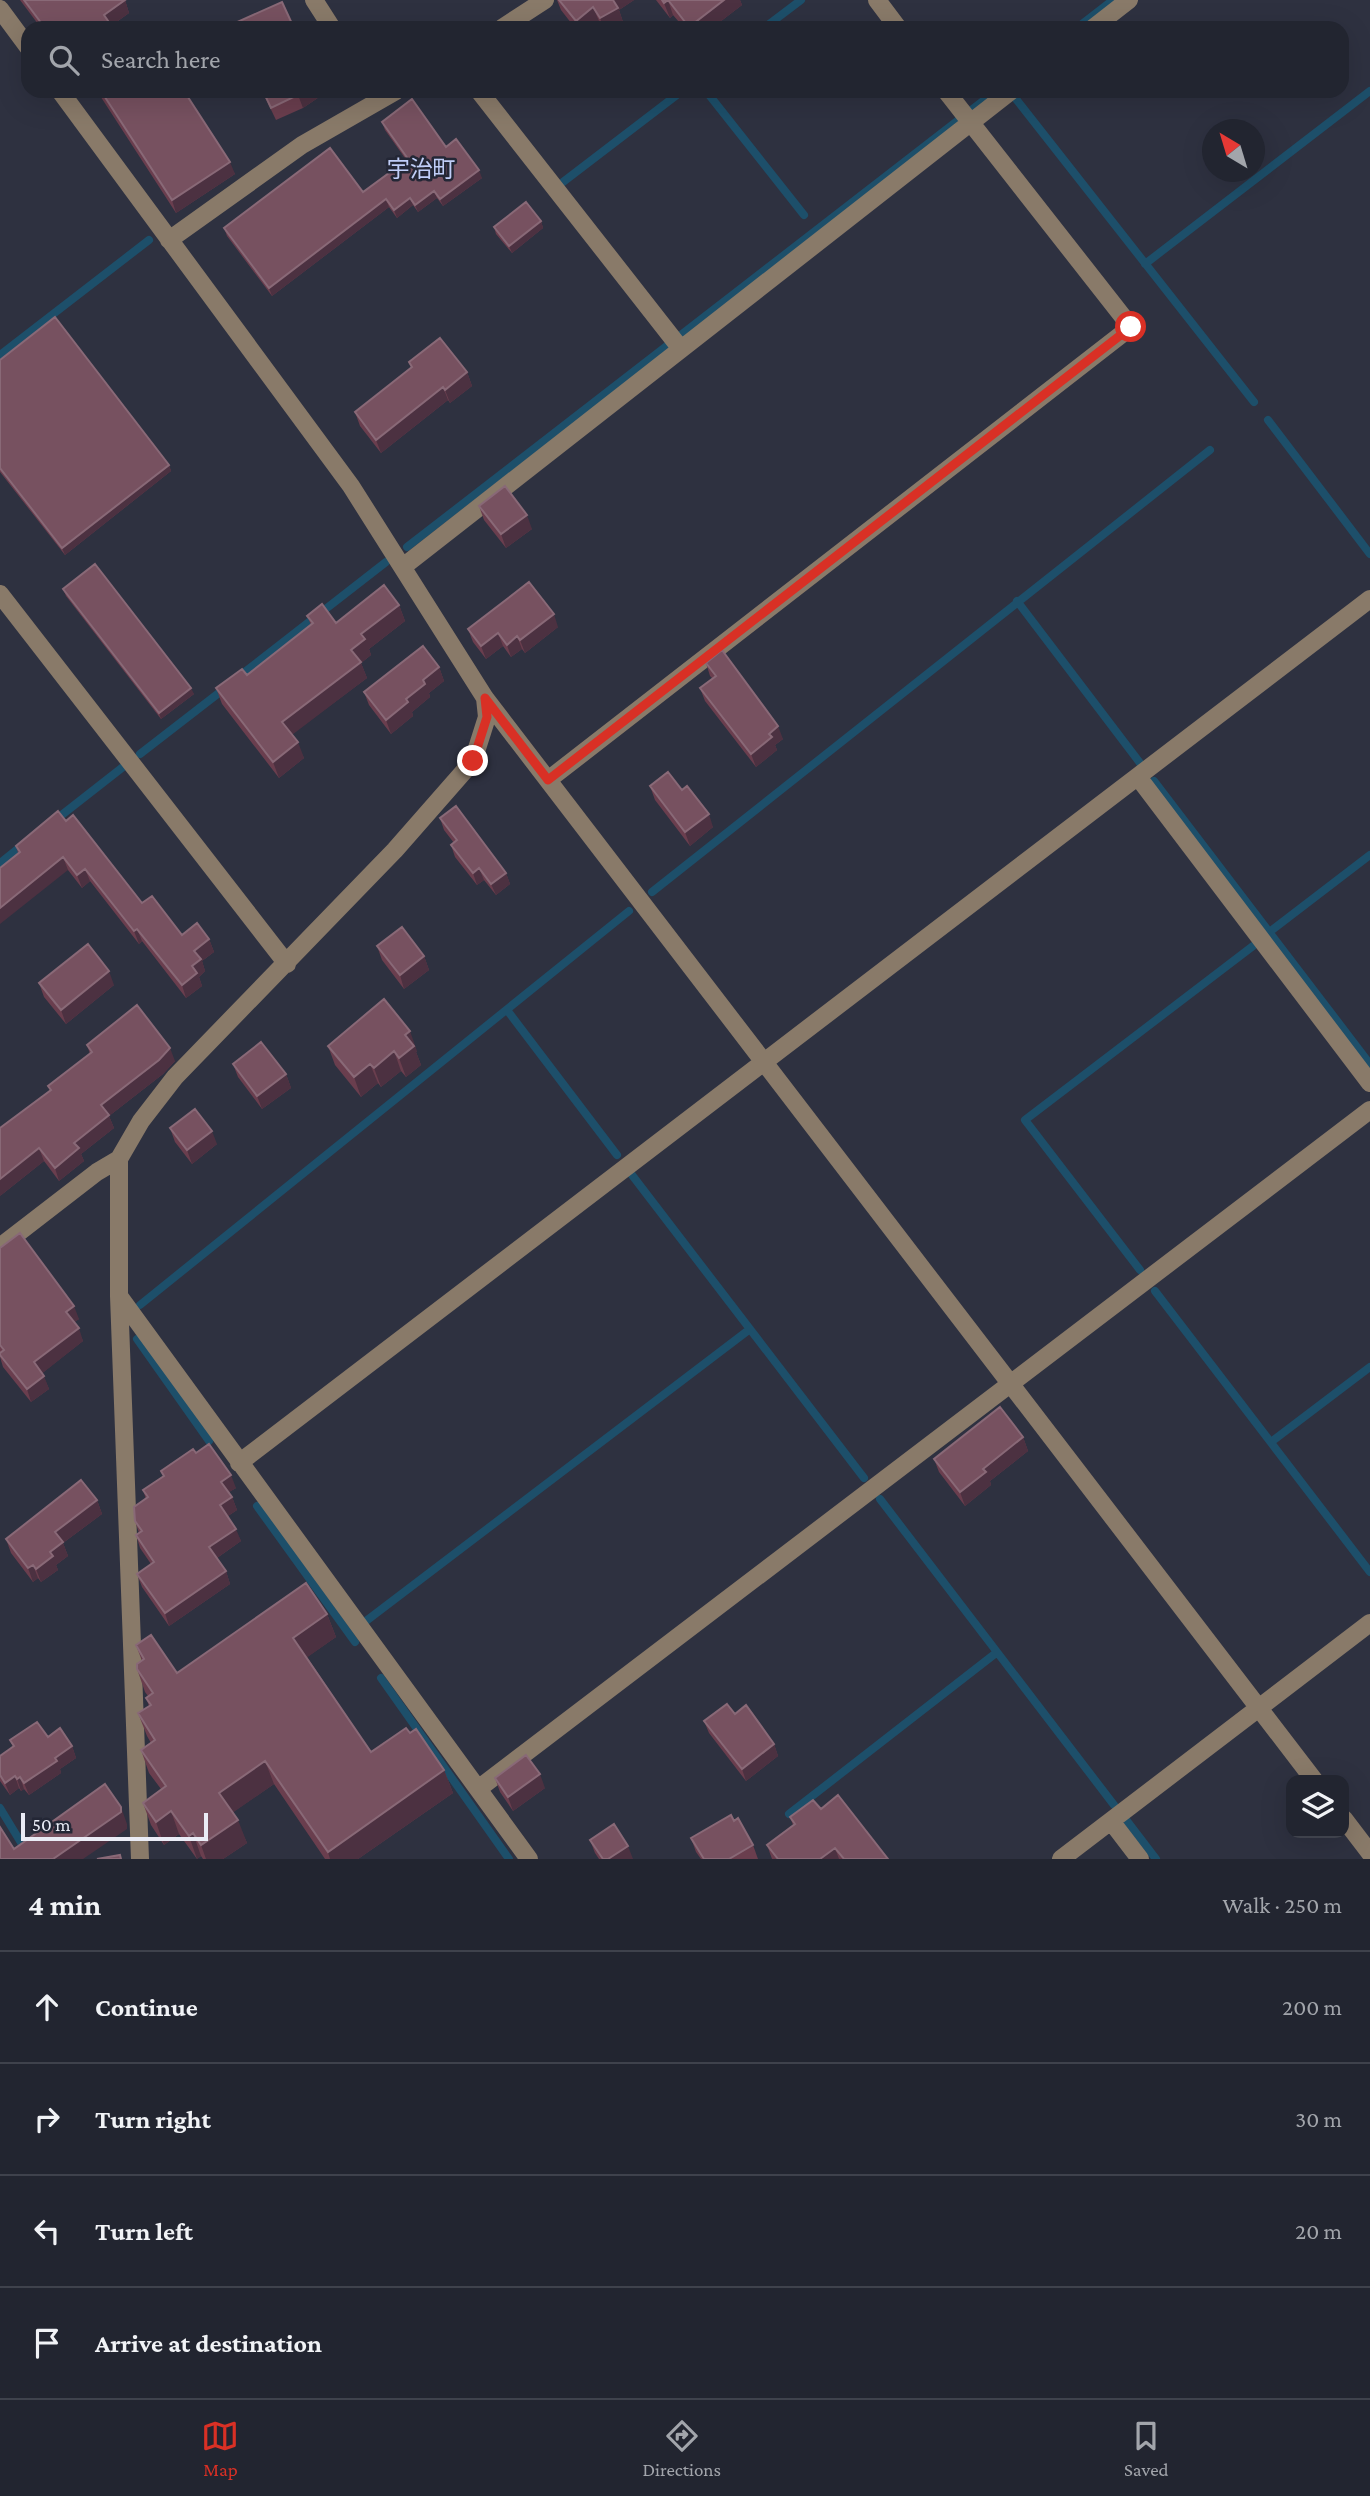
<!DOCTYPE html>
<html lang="en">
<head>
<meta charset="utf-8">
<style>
	:root { --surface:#222530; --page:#2e313c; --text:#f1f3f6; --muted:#a2a5ab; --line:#3f424c; --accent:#d93025 }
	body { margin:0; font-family:"Crimson Pro","Noto Sans JP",serif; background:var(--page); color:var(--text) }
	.controls { position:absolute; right:21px; bottom:21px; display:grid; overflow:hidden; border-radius:14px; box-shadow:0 7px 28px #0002 }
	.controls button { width:63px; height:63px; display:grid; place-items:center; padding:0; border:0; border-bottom:2px solid var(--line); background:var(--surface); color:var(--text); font:35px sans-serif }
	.compass { position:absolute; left:1202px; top:119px; width:63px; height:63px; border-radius:50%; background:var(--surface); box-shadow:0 7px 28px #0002; rotate:322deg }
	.scale { position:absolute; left:21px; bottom:18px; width:187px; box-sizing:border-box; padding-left:7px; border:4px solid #eaecf6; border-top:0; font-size:19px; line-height:24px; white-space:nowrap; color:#eaecf6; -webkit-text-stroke:5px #242736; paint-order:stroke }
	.stop { position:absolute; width:21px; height:21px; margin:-16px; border:5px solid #d93025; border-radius:50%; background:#fff }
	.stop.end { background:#d93025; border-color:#fff; box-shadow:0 2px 7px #0008 }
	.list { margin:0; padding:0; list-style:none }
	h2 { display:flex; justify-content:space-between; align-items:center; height:91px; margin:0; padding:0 28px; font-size:30px }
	h2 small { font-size:23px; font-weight:400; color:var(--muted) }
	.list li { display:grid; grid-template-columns:46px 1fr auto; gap:21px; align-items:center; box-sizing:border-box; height:112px; padding:0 28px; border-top:2px solid var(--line) }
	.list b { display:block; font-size:26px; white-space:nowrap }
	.list em { font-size:23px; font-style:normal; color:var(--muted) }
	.icon { flex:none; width:38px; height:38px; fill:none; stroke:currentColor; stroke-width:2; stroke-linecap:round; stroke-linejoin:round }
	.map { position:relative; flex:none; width:1370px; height:1859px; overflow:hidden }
	.search { position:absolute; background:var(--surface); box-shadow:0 7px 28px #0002; left:21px; right:21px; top:21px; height:77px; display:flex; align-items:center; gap:18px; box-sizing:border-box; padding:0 24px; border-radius:21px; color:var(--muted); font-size:26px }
	.sheet { height:539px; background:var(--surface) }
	nav { display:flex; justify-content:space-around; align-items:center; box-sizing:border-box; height:98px; border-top:2px solid var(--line); background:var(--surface); font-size:19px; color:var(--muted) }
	nav a { display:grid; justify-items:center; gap:4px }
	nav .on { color:var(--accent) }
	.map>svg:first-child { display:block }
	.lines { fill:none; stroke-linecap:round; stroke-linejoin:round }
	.stream { stroke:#1d4f6a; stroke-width:8 }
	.minor { stroke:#897a69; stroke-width:18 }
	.wall { fill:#6a3e4e }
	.shaded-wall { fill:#4c3141 }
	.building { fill:#775160; stroke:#896977; stroke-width:2 }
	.route { stroke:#d93025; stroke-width:9 }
	.labels { text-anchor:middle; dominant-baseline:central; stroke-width:5; stroke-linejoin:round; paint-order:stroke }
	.quarter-label { font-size:23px; fill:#c0cef8; stroke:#242736 }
</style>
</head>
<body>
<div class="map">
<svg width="1370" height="1859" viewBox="0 0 1370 1859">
	<rect width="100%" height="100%" fill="#2e3140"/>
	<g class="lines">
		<path class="stream" d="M764,28L801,0
			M1077,28L1113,0
			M706,91L804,215
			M1016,99L1254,402
			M563,182L682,91
			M1145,264L1370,91
			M0,355L149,240
			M1268,420L1370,554
			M407,547L996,91
			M1017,601L1140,763
			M237,678L386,562
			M140,754L224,689
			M1154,781L1370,1064
			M54,821L123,767
			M0,863L24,844
			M652,892L1210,450
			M1268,933L1370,855
			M507,1010L617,1155
			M632,1175L864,1478
			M1140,1270L1025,1120L1253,946
			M1155,1291L1370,1572
			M140,1305L629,911
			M137,1339L209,1441
			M1271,1442L1370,1367
			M880,1499L1114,1805
			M257,1506L355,1642
			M366,1621L750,1329
			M381,1678L509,1859
			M0,1808L31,1859
			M789,1814L996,1653
			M1127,1821L1156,1859"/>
		<path class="minor" d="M314,0L332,28
			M877,0L898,28
			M0,9L28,47
			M502,28L545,0
			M1093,28L1129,0
			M60,91L351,486L485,698L1314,1780
			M479,91L681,349
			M169,240L302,145L396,91
			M404,566L1011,91
			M0,594L287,964
			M1138,777L1370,1083
			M548,780L1131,327L946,91
			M0,1247L97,1172L119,1159
			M119,1296L529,1859
			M239,1463L1370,599
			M478,1789L1370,1110
			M1344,1819L1370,1853
			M1111,1821L1140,1859
			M140,1859L119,1296V1159L141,1121L175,1077L395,850L473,761L487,717L485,698
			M1061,1859L1370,1623"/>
	</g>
	<path class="wall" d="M20,0H125L129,13L111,26L113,28H41Z
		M557,0H634L619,10L623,22L613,28H603L599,21L590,28H575L561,10Z
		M656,0H740L742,5L712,28H684L673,15L670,18Z
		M97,91H184L235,174L176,213Z
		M262,91H328L303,108L276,120Z
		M382,122L446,147L482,178L443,206L437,198L418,212L413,205L397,218L389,207L272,296L227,236L224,228L363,192L407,161L385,130Z
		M541,221L543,228L512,253L496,234L494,227Z
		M0,360L169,465L171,471L65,555L0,472Z
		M409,362L467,372L472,386L450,403L448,400L381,453L360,426L355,412L411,368Z
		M479,506L532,529L506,548L484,520Z
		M63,589L194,694L161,719L66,596Z
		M399,605L405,621L369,649L371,655L361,663L367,678L292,734L304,758L279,778L222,704L216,688L247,675L311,625L307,616L336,623Z
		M558,627L525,653L522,649L511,657L503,646L486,659L473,642L468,629Z
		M706,663L783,739L775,745L777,750L756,767L705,701L700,688L713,679L710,676Z
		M439,667L444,681L429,693L430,697L412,712L413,716L391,734L369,705L364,692Z
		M650,786L682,790L713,827L690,846L655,800Z
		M440,818L506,873L510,884L496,895L484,880L477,885L455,857L451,845L454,843L444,830Z
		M66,821L142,903L182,935L209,939L214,952L202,961L205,971L199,977L202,986L186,998L142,941L139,944L90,881L82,888L68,870L18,853L16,846Z
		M377,946L424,956L429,970L404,989L382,960Z
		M39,983L114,985L66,1024L44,997Z
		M87,1045L175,1061L163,1074L109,1116L114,1128L81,1154L84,1161L59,1181L44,1161L0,1196L50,1091L48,1086L90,1054Z
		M328,1046L417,1051L416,1052L421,1065L406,1077L401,1071L381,1087L378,1083L361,1097L335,1065Z
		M233,1064L286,1074L291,1088L262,1109L238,1077Z
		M170,1128L217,1144L192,1164L175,1142Z
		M0,1248L79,1319L74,1322L83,1341L42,1373L49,1389L31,1402L3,1367L0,1357Z
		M1023,1437L1028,1451L990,1481L991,1485L965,1506L939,1472L934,1459Z
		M196,1453L236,1488L229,1492L232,1497L237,1510L228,1516L241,1541L217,1558L226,1571L230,1584L169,1626L142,1587L137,1574L151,1564L140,1548L136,1535L139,1533L135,1521L146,1499L143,1490L163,1476L161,1471Z
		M97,1500L102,1514L63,1543L68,1556L56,1565L58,1570L41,1582L38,1578L33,1582L11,1553L6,1539Z
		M327,1614L336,1637L307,1657L371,1752L410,1733L444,1770L453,1793L358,1859H325L274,1784L233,1812L247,1843L223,1859H203L201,1856L197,1859L179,1834L164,1845L151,1825L143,1803L161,1789L149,1773L141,1750L151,1743L147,1736L138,1713L149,1706L146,1698L148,1696L145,1692L137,1669L142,1661L136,1645L177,1673Z
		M735,1714L774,1744L778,1756L746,1781L709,1733L704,1721Z
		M48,1737L72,1746L76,1758L60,1769L61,1773L29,1795L24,1789L21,1791L19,1788L10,1795L0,1781V1756L13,1747L10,1740Z
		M495,1778L545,1788L513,1811L500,1792Z
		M821,1809L888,1859H772L767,1845L793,1825L790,1817Z
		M734,1821L753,1845L758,1859H701L696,1852L691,1838Z
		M590,1840L633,1859H599L595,1853Z"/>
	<path class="shaded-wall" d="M125,0L129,13L108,28L104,15Z
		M612,0H634L619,10L623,22L613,28H604L600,18Z
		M668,0L673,15L670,18L664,3Z
		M724,0H740L742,5L712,28H689Z
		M593,7L599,21L590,28H578L576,21Z
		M304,91H328L303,108L298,95Z
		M230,162L235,174L176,213L172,200Z
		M479,170L482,178L443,206L440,199Z
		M434,191L437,198L418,212L415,205Z
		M410,198L413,205L397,218L394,210Z
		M386,199L389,207L272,296L269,288Z
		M541,221L543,228L512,253L509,246Z
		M467,372L472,386L450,403L445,390Z
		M443,387L448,400L381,453L376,440Z
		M169,465L171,471L65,555L62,548Z
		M527,515L532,529L506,548L501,534Z
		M399,605L405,621L369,649L371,655L361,663L367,678L288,738L282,722L351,650L361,634Z
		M554,614L558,627L525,653L520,640Z
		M498,633L503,646L486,659L481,646Z
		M517,636L522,649L511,657L507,645Z
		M439,667L444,681L429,693L430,697L412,712L413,716L391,734L386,720L423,680Z
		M191,688L194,694L161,719L159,713Z
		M778,726L783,739L775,745L777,750L756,767L751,754L769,734Z
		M298,742L304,758L279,778L273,762Z
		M709,814L713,827L690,846L685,832Z
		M63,857L68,870L0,924V908Z
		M479,868L484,880L477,885L473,873Z
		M85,869L90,881L82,888L77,875Z
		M506,873L510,884L496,895L491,884Z
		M137,929L142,941L139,944L134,931Z
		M209,939L214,952L202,961L205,971L199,977L202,986L186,998L182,985L192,966L194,951Z
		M424,956L429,970L404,989L400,975Z
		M109,971L114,985L66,1024L61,1010Z
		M410,1031L417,1051L416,1052L421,1065L406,1077L399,1058L405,1035Z
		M170,1048L175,1061L163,1074L109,1116L114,1128L81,1154L84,1161L59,1181L55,1168L74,1143L101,1105Z
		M394,1051L401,1071L381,1087L374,1068Z
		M370,1064L378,1083L361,1097L354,1077Z
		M286,1074L291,1088L262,1109L257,1096Z
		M212,1131L217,1144L192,1164L187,1150Z
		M39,1148L44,1161L0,1196V1179Z
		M74,1306L79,1319L71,1325L66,1312Z
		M79,1328L83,1341L39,1376L34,1362Z
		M44,1376L49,1389L31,1402L27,1389Z
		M1023,1437L1028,1451L990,1481L991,1485L965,1506L960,1492L983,1469Z
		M231,1475L236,1488L226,1494L221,1482Z
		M232,1497L237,1510L225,1518L220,1505Z
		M97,1500L102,1514L63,1543L68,1556L56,1565L58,1570L41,1582L36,1569L55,1532Z
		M236,1529L241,1541L214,1560L209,1547Z
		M33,1565L38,1578L33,1582L28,1568Z
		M226,1571L230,1584L169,1626L165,1613Z
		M327,1614L336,1637L302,1661L293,1638Z
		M774,1744L778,1756L746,1781L742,1769Z
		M72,1746L76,1758L60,1769L61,1773L29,1795L24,1783L55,1758Z
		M265,1761L274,1784L228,1816L219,1793Z
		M444,1770L453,1793L358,1859H330L328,1852Z
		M540,1774L545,1788L513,1811L508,1797Z
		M15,1776L19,1788L10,1795L5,1783Z
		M20,1777L24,1789L21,1791L17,1779Z
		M121,1807L127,1824V1829L83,1859H53Z
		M171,1811L179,1834L164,1845L156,1822Z
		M238,1820L247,1843L223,1859H206L201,1845Z
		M193,1833L201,1856L197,1859L189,1836Z
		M628,1846L633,1859H608Z
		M835,1848L839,1859H820Z"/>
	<path class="building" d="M24,0H125L104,15L113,28H45Z
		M559,0H613L618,8L600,18L593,7L576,21Z
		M662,0H724L689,27L668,0L664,3Z
		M282,2L294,28H227L226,27Z
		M101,91H184L230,162L172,200Z
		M263,91H304L298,95L271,108Z
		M412,99L446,147L456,139L479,170L440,199L434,191L415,205L410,198L394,210L386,199L269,288L224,228L330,148L363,192L408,159L382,122Z
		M526,202L541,221L509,246L494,227Z
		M55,317L169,465L62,548L0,468V360Z
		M440,338L467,372L445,390L443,387L376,440L355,412L412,367L409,362Z
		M505,486L527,515L501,534L479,506Z
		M95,564L191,688L159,713L63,589Z
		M529,582L554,614L520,640L517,636L507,645L498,633L481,646L468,629Z
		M384,585L399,605L361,634L365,639L351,650L361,662L282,722L298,742L273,762L216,688L242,669L247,675L313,623L307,616L322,604L336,623Z
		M423,646L439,667L423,680L425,684L406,699L408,702L386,720L364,692Z
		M722,650L778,726L769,734L772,737L751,754L700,688L716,676L706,663Z
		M668,772L682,790L687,786L709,814L685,832L650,786Z
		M456,806L506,873L491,884L479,868L473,873L451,845L457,840L440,818Z
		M58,811L66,821L73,815L142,903L152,896L182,935L197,923L209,939L194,951L201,959L192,966L197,973L182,985L137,929L134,931L85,869L77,875L63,857L0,908V868L20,852L16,846Z
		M402,927L424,956L400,975L377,946Z
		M88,944L109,971L61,1010L39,983Z
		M384,999L410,1031L405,1035L414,1046L399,1058L394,1051L374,1068L370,1064L354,1077L328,1046Z
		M137,1005L170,1048L159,1060L101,1105L109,1115L74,1143L79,1148L55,1168L39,1148L0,1179V1128L51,1090L48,1086L92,1052L87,1045Z
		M261,1042L286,1074L257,1096L233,1064Z
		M195,1109L212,1131L187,1150L170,1128Z
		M20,1233L74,1306L66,1312L79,1328L34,1362L44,1376L27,1389L0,1355V1353L4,1350L0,1345V1248Z
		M1000,1407L1023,1437L983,1469L986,1472L960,1492L934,1459Z
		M209,1444L231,1475L221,1482L232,1497L220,1505L236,1529L209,1547L226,1571L165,1613L137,1574L154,1562L136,1535L142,1531L135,1521L134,1507L148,1497L143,1490L164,1476L161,1471L193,1449L196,1453Z
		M81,1480L97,1500L55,1532L63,1542L50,1552L53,1556L36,1569L33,1565L28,1568L6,1539Z
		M306,1583L327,1614L293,1638L371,1752L406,1728L410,1733L416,1729L444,1770L328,1852L265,1761L219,1793L238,1820L201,1845L193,1833L189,1836L171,1811L156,1822L143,1803L166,1786L141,1750L155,1740L138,1713L151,1705L146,1698L153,1693L137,1669V1664L144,1659L136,1645L151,1635L177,1673Z
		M727,1704L735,1714L746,1705L774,1744L742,1769L704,1721Z
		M37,1722L48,1737L60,1728L72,1746L55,1758L57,1761L24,1783L20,1777L17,1779L15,1776L5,1783L0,1775V1756L14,1746L10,1740Z
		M526,1755L540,1774L508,1797L495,1778Z
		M105,1784L121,1807V1812L53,1859H0V1827L14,1849Z
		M838,1795L888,1859H844L835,1848L820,1859H778L767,1845L795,1824L790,1817L813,1800L821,1809Z
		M731,1815L734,1821L738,1818L753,1845L729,1859H704L691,1838Z
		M614,1824L628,1846L608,1859H603L590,1840Z
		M120,1855L121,1859H97Z"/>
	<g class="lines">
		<path class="route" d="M473,761L487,717L485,698L548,780L1131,327"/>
	</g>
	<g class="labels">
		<g class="quarter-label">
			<text x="421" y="169">宇治町</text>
		</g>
	</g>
</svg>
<div class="controls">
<button><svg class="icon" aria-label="layers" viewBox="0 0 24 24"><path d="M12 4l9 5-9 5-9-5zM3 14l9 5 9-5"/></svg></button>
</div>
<svg class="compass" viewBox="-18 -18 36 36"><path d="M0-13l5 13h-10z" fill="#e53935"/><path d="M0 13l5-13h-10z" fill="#a2a5ab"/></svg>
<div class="scale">50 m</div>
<div class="stop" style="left:1131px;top:327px"></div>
<div class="stop end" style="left:473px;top:761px"></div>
<div class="search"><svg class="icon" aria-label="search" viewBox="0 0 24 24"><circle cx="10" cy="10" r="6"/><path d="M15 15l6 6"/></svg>Search here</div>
</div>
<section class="sheet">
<h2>4 min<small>Walk · 250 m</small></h2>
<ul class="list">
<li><svg class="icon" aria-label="ahead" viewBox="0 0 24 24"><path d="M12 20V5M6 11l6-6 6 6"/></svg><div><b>Continue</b></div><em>200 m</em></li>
<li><svg class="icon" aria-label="right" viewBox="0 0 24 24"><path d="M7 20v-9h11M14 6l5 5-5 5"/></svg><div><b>Turn right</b></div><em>30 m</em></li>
<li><svg class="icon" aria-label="left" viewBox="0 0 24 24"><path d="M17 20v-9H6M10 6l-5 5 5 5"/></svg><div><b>Turn left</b></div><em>20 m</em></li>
<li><svg class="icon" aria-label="arrive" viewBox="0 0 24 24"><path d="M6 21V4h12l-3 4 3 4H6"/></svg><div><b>Arrive at destination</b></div></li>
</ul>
</section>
<nav>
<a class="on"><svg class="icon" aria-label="map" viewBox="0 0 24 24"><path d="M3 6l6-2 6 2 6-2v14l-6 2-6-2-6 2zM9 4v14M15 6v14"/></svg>Map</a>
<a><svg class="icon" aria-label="directions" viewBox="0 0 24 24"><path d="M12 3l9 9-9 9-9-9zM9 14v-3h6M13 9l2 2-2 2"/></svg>Directions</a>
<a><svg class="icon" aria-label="saved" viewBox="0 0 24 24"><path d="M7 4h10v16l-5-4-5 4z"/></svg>Saved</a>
</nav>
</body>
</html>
